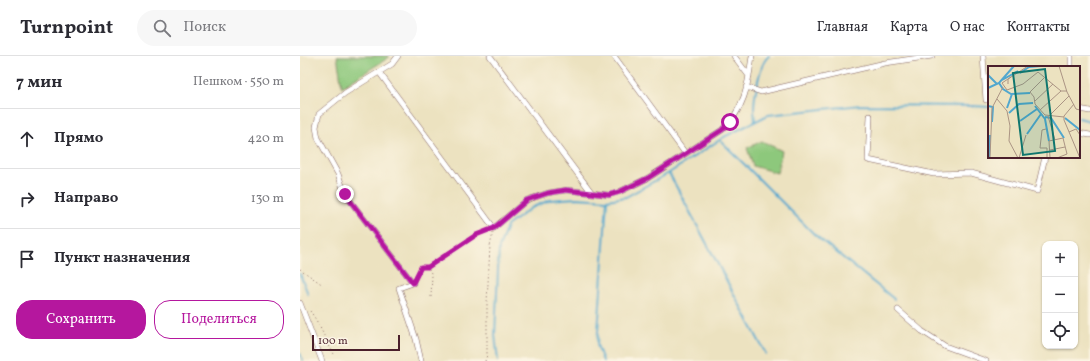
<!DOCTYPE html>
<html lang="ru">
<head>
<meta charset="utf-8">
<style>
	:root { --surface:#fff; --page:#f7f7f7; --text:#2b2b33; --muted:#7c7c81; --line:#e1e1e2; --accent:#b5179e }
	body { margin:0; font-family:Vollkorn,serif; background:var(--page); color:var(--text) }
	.controls { position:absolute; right:12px; bottom:12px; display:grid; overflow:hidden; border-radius:8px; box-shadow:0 1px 3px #0004 }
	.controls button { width:36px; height:36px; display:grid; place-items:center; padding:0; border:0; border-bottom:1px solid var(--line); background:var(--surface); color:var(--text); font:20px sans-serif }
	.scale { position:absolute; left:12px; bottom:10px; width:88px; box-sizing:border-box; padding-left:4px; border:2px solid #4a1f2b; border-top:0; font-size:11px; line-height:14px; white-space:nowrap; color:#4a1f2b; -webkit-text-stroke:3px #fcf5e5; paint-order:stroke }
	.stop { position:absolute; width:12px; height:12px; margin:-9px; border:3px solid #b5179e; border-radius:50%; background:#fff }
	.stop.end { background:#b5179e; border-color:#fff; box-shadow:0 1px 4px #0008 }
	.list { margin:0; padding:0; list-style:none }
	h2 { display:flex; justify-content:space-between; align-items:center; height:52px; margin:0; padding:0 16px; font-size:17px }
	h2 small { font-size:13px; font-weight:400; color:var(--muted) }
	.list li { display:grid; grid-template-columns:26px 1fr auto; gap:12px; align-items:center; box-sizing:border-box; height:60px; padding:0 16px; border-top:1px solid var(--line) }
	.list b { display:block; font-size:15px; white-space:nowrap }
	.list em { font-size:13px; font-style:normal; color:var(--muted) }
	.actions { display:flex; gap:8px; padding:12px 16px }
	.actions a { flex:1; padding:9px 0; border:1px solid var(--accent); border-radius:16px; text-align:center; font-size:14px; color:var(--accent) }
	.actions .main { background:var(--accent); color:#fff }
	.icon { flex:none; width:22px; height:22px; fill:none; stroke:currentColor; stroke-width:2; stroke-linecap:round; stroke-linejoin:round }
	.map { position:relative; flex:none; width:790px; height:305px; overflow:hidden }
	header { display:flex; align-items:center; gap:24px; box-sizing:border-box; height:56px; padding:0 20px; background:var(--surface); border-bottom:1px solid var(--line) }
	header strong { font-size:19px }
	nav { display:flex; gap:22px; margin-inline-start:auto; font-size:14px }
	.search { width:280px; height:36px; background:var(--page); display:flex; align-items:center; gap:10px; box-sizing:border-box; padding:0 14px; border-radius:22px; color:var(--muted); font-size:15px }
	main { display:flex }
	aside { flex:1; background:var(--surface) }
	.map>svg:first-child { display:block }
	.green { fill:#8dc87c; stroke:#6c7454 }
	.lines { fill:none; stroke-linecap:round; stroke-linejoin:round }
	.stream { stroke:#51a7ce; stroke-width:2 }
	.minor-casing { stroke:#83635f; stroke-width:6 }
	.path { stroke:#83635f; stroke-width:1; stroke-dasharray:1 3; stroke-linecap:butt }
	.minor { stroke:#fff; stroke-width:5 }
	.route { stroke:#b5179e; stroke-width:5 }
	.inset-river { fill:none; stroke:#51a7ce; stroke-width:2 }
	.inset-road { fill:none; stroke:#ab9484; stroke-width:1 }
	.view { fill:#0f766e; fill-opacity:0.15; stroke:#0f766e; stroke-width:2 }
	.inset-edge { fill:none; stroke:#4a1f2b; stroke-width:2 }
</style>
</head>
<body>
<header>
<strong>Turnpoint</strong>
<div class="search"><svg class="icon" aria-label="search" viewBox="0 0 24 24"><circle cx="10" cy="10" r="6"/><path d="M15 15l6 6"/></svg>Поиск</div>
<nav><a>Главная</a><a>Карта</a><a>О нас</a><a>Контакты</a></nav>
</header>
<main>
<aside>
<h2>7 мин<small>Пешком · 550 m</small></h2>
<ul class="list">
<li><svg class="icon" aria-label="ahead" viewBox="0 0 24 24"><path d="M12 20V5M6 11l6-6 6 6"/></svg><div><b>Прямо</b></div><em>420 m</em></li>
<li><svg class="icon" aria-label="right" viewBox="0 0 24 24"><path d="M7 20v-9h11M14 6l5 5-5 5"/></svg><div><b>Направо</b></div><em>130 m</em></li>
<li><svg class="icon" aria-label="arrive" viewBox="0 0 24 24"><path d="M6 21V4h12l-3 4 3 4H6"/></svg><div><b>Пункт назначения</b></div></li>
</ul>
<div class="actions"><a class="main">Сохранить</a><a>Поделиться</a></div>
</aside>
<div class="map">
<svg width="790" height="305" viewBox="0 0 790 305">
	<rect width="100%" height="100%" fill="#fcf5e5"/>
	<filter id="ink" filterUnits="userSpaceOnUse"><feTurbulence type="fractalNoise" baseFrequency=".025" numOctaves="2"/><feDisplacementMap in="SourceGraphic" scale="8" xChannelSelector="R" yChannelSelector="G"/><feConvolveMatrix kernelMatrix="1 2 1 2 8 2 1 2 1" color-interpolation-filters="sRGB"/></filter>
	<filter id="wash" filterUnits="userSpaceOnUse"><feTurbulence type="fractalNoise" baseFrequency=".012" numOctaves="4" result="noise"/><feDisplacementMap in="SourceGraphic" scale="16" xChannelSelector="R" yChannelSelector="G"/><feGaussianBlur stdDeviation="0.9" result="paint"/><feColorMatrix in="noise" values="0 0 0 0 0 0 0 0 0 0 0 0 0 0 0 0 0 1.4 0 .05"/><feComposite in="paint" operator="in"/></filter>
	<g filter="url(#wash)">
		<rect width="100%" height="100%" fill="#ece2c0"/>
		<path class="green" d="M37,0H88V2L42,31Z
			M462,85L482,95L477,117L453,110L447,92Z"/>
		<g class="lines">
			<path class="stream" d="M779,62L790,65
				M455,66C455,62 454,57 454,53C454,42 460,5 469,0
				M420,84L515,179L594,243
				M369,117L466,298
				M0,218L8,238
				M0,297L3,305
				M198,305L195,279L199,192L207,170L231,152L250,144L276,142L307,144L326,141L369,117L424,81L468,59L561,49L673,50L689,51
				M303,305L297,289L300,248L307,144"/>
		</g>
	</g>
	<g filter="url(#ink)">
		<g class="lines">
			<defs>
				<path id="minor" d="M98,0L92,8L45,37L19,58L16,71L18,82L38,118L45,138L113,227L99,232L116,283L121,305
					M190,0L292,137
					M314,0L385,97
					M434,0L449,20
					M683,0L686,44H689
					M771,0V11
					M79,16L194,172L227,144L248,137L267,134L309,139L319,136L348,122L422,74C445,53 448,29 452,0
					M446,31L461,36L585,7L632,0
					M779,53L790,55
					M570,60L568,104L634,118L671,117L737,135L745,101
					M779,77L790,79
					M0,247L22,305
					M598,254L622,275L645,290L686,305"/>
			</defs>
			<use href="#minor" class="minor-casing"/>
			<path class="path" d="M128,211L176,179L188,174
				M0,213L23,229
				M116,221L121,211H128L132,219L131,241
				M10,255C20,268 25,284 34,298
				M185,305L187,299V246L190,190L193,177"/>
			<use href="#minor" class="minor"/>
		</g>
	</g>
	<g class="lines" filter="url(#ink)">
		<path class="route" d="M45,138L113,227L121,211H128L176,179L194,172L227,144L248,137L266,134L309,139L319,136L348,122L422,74L430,66"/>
	</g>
	<g transform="translate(688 10)">
		<rect width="92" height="92" fill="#ece2c0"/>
		<path class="inset-river" d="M32,7L41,1L53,0M0,9L9,18M14,14L30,5M11,17L15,23L23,28L42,27M0,22L11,17L26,0M0,40L5,41L4,56M47,40L57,53L61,75M19,42L24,28M21,47L31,38L45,37M57,51L63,52L76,72M77,52L92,64M32,55L49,43M39,68L53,48M1,92L2,69"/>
		<path class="inset-road" d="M71,0L79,26L88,43L92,44M23,11L14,17L19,24L35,18L50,6L73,25H79M56,12L42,26L46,31L47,38L57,49L76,51M20,18V13L40,0M9,33L19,45L22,60L21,75L30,92M47,35L65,18M86,38L76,50V54L92,92M52,44L73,25M60,50L67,74M61,50L81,30M58,63L54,64L52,82H59V92M81,66L88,63L92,69M62,84L77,81M2,92L4,42L15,21M31,92L38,69M62,92L61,75L75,72L79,88L69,92"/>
		<path class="view" d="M57,3L67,85L35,89L25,7Z"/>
		<rect width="92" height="92" class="inset-edge"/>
	</g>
</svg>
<div class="controls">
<button>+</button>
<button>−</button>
<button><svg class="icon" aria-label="locate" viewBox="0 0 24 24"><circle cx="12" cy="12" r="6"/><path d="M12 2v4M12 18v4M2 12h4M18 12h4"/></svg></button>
</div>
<div class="scale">100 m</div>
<div class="stop" style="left:430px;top:66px"></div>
<div class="stop end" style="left:45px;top:138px"></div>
</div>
</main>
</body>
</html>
